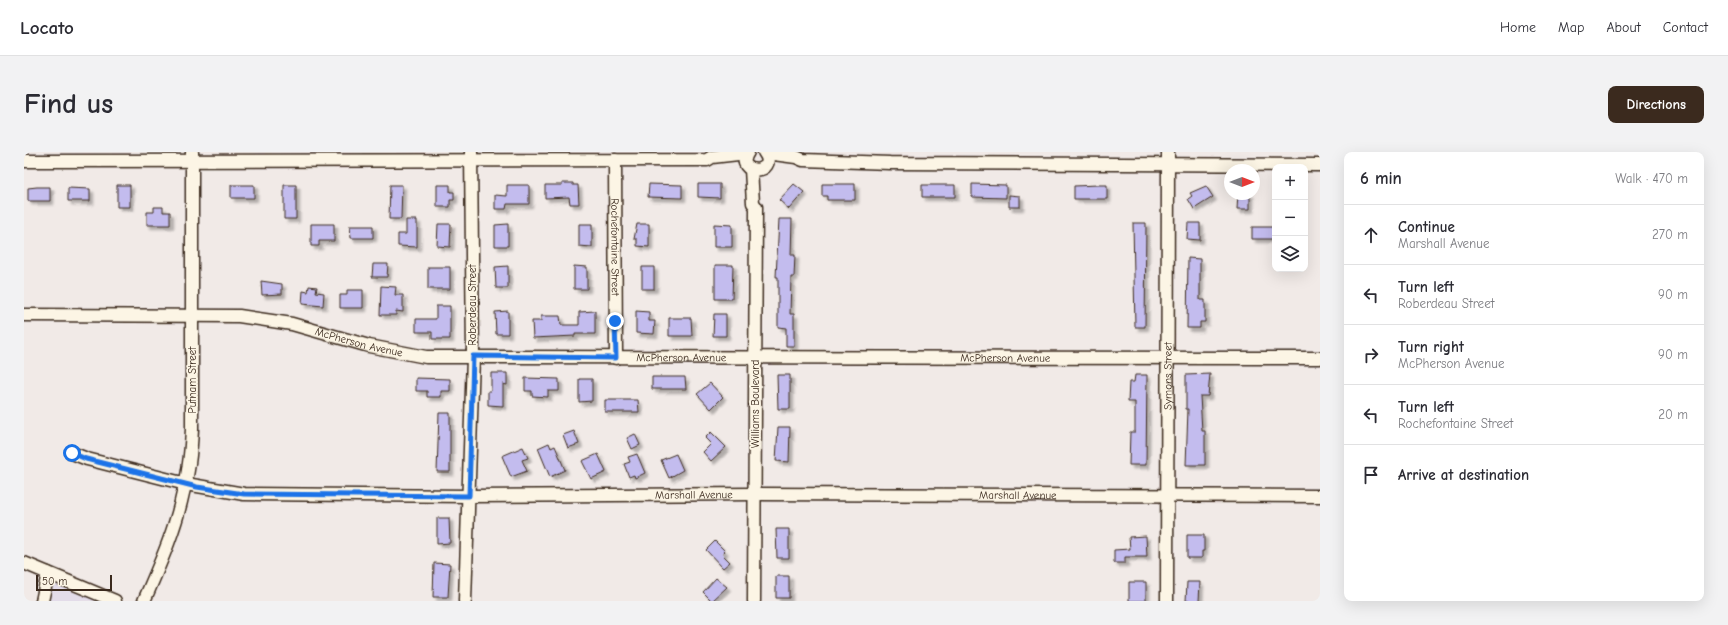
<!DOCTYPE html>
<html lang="en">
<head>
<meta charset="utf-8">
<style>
	:root { --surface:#fff; --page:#f2f2f3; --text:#2b2b33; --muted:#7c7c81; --line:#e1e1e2; --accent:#3b2a1e }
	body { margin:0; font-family:"Comic Neue",sans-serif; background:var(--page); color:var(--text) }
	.controls { position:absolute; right:12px; top:12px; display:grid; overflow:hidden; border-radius:8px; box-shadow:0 4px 16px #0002 }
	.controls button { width:36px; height:36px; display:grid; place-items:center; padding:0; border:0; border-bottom:1px solid var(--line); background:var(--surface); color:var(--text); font:20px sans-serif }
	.compass { position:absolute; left:1200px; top:12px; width:36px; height:36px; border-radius:50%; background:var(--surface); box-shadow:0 4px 16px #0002; rotate:90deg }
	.scale { position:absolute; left:12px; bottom:10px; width:76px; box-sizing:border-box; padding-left:4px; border:2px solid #3b2a1e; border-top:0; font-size:11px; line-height:14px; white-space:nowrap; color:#3b2a1e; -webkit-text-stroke:3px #fcf5e5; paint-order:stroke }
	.stop { position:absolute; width:12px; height:12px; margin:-9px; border:3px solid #1a73e8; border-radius:50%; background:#fff }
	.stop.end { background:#1a73e8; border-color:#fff; box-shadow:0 1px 4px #0008 }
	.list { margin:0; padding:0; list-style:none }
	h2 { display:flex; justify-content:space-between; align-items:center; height:52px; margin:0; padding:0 16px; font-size:17px }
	h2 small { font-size:13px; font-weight:400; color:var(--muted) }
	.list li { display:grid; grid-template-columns:26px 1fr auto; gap:12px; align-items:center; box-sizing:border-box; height:60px; padding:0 16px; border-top:1px solid var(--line) }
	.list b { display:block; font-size:15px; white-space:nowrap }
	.list p { margin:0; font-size:13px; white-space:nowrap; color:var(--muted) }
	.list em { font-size:13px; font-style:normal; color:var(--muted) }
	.icon { flex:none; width:22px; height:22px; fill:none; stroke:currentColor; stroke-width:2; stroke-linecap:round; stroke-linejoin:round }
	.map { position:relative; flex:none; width:1296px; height:449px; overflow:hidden; border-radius:8px }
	header { display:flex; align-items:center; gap:24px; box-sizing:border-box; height:56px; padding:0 20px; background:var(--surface); border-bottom:1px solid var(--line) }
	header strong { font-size:19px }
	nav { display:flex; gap:22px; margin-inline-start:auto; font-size:14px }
	.intro { display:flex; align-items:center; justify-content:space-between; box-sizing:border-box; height:96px; padding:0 24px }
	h1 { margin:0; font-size:28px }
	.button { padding:10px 18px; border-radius:8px; background:var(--accent); color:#fff; font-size:14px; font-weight:700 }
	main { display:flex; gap:24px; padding:0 24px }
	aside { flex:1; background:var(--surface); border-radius:8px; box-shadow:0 4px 16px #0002 }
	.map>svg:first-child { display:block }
	.built { fill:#e3dce9 }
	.building { fill:#c3bcee; stroke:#3b2a1e; filter:url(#shadow) }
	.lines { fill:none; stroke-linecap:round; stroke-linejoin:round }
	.minor-casing { stroke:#3b2a1e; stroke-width:15 }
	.minor { stroke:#fcf5e5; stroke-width:12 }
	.route { stroke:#1a73e8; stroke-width:5 }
	.labels { text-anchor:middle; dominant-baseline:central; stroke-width:3.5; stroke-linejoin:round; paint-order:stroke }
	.street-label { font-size:11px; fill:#3b2a1e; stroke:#fcf5e5 }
</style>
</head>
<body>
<header>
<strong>Locato</strong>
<nav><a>Home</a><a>Map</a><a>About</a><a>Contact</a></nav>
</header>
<div class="intro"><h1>Find us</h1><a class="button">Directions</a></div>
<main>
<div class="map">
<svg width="1296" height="449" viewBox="0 0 1296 449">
	<defs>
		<filter id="shadow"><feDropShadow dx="3.5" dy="3.5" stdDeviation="1" flood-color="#0004"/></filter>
	</defs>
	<rect width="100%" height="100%" fill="#f1eae7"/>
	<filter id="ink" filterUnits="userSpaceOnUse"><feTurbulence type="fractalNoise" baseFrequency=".025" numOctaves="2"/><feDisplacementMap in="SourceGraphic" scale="8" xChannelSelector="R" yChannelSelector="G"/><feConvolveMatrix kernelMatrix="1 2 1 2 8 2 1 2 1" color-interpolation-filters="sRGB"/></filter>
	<g filter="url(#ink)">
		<path class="built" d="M19,426L74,449H14Z"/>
		<path class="building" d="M538,31H549V33H554L555,52H546L545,45L521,46V33H538Z
			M625,32L658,33V46L624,45Z
			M674,32H696V46L674,45Z
			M770,32L780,40L765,57L755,48Z
			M798,32H831V48H803V44H798Z
			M948,32L982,33V46L948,45Z
			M93,33H106V55H93Z
			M207,33H230V46H207Z
			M260,33H272V67H260Z
			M366,33H378L377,67H365Z
			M413,33H426V40H430V48H426V55H413Z
			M483,33H505V52H483L482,57H471V43L483,44Z
			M898,33H931V45H898Z
			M1074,33H1083V47H1050V34Z
			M1182,34L1189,45L1170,57L1164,47L1168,44L1166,41Z
			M13,35H26V49H4V36Z
			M44,36L66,37V49H44Z
			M1214,42H1226V57H1213Z
			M985,43L996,44V55H985Z
			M130,55H139V60H146V73H123V60H130Z
			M755,67H768L767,103H771L770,125H767L766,162H770V194H762V176L754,175V125H752Z
			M382,68H393V95L374,94V82H382Z
			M1109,71H1122L1121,175H1111Z
			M1164,71H1176V88L1163,87Z
			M287,72H310V89H295V94H287Z
			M414,72H427L426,95L413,94Z
			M484,72V94H471V73Z
			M555,72H568V95L555,94Z
			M613,72H625V95L613,94V87H610Z
			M690,72L708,73V95H690Z
			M326,74H349V86H327Z
			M1228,75H1251V87H1228Z
			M1164,106L1176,107V148H1181V170H1176V176H1163Z
			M349,112H364L363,125H348Z
			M691,113H709L708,147H691Z
			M484,114V136H472L471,115Z
			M550,114L563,115V137H550Z
			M404,115H426V137H404Z
			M618,115H630V137H618Z
			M237,129L258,132V142L238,143Z
			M285,134L293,135L292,140L300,141L299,154L278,152L279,139L284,140Z
			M357,134L372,135L371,143H379V160L372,159V163H356Z
			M323,138H339V156H316V143H323Z
			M412,154H426V187H408V180H392V167H412Z
			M484,159V182H472L471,160Z
			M571,159V182H551V184L509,186L508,169H517V164H536L537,173H555V160Z
			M612,159L625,160V169H631L630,182L612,181Z
			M690,162H702V184H689Z
			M645,166H667L668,184H645Z
			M467,221H483V233L479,232V254L464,253V239H467Z
			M1186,222L1184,244H1176L1178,279H1181V313H1162L1164,257H1162V223Z
			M753,223H766V257H754Z
			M1111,223H1123L1122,313H1105L1106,280H1111V250H1104L1105,230H1110Z
			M628,225H661L662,237H628Z
			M392,226L426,227V239H417V245H403V239H392Z
			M501,226L535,227V239H524V245L508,244V239H501Z
			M555,227H568V249L555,250Z
			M686,231L699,245L687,257L673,242Z
			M581,248H614L615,260H581Z
			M415,261H426V320H413Z
			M754,275H766L765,310L752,309Z
			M550,279L555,292L544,296L539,283Z
			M687,280L702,295L687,309L679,300L687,292L681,286Z
			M611,282L616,293L608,297L603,286Z
			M525,291L527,296L531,294L541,318L526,325L514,296Z
			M499,295L504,306L498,308L503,319L487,325L478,304Z
			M574,302L582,320L567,327L558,309Z
			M613,302L621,321L611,326L610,323L605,325L600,312L606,310L604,305Z
			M652,302L659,318L645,326L637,308Z
			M413,366H425L426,391L413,392Z
			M752,377H765V406H753Z
			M1163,383H1180V399H1178V406H1163Z
			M1122,384L1123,405H1101V411H1090V398L1106,397L1105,385Z
			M691,389L701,399L698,402L706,410L699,416L682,398Z
			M410,411L426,412L424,445H409Z
			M752,424H765V446H752Z
			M692,426L703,435L688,449L679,440Z
			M1105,430H1122V449H1105Z
			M1163,430H1176L1175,449H1162Z"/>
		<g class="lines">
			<defs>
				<g id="minor">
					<path d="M724,0C708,24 757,23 740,0"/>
					<path d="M742,1L772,5L779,8L866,11L1296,13"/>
					<path id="s1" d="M591,8L592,206"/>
					<path d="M0,9L683,8L688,5L723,1"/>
					<path d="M727,17L729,51L732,55L730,449"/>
					<path id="s2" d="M0,163L215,164L268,172L345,194L402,205L1296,206"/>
					<path id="s3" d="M48,301L63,307L162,332L220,342L445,344L730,342L1296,344"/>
					<path d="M0,411L91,449"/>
					<path d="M18,449L24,421"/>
					<path d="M120,449C135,414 151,379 159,341C165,320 167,299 168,277V0"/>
					<path d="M441,449L449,205L447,0"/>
					<path id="s4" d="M1143,449L1144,0"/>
				</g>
			</defs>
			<use href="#minor" class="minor-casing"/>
			<use href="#minor" class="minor"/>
		</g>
	</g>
	<g class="lines" filter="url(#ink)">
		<path class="route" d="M48,301L62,307L173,335L220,342L445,344L449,204L592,206L591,169"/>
	</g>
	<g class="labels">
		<g class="street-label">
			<text stroke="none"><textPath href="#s1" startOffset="87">Rochefontaine Street</textPath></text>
			<text transform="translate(448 153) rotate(-90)">Roberdeau Street</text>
			<text stroke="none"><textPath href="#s2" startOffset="338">McPherson Avenue</textPath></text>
			<text stroke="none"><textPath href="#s2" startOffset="986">McPherson Avenue</textPath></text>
			<text stroke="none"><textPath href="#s2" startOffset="662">McPherson Avenue</textPath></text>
			<text stroke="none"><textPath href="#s4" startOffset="225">Symons Street</textPath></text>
			<text transform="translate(168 228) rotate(-90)">Putnam Street</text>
			<text transform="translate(731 252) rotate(-90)">Williams Boulevard</text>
			<text stroke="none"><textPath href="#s3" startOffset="627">Marshall Avenue</textPath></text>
			<text stroke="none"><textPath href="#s3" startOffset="951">Marshall Avenue</textPath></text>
		</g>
	</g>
</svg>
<div class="controls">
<button>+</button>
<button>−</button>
<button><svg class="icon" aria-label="layers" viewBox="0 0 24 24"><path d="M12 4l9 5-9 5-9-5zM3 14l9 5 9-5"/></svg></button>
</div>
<svg class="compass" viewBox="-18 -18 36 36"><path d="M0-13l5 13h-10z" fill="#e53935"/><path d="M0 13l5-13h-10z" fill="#7c7c81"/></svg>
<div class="scale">50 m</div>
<div class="stop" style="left:48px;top:301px"></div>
<div class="stop end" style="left:591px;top:169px"></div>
</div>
<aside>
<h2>6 min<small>Walk · 470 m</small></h2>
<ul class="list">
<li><svg class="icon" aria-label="ahead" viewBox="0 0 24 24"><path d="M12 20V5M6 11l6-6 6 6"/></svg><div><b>Continue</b><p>Marshall Avenue</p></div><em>270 m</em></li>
<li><svg class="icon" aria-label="left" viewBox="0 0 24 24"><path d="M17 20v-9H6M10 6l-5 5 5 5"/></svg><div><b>Turn left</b><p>Roberdeau Street</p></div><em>90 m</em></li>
<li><svg class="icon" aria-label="right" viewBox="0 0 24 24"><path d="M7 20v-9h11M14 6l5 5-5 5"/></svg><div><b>Turn right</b><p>McPherson Avenue</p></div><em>90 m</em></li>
<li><svg class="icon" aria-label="left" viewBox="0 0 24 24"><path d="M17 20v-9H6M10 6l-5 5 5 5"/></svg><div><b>Turn left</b><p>Rochefontaine Street</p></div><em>20 m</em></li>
<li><svg class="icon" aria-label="arrive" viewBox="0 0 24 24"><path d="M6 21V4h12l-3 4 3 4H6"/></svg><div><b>Arrive at destination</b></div></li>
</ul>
</aside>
</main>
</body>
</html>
